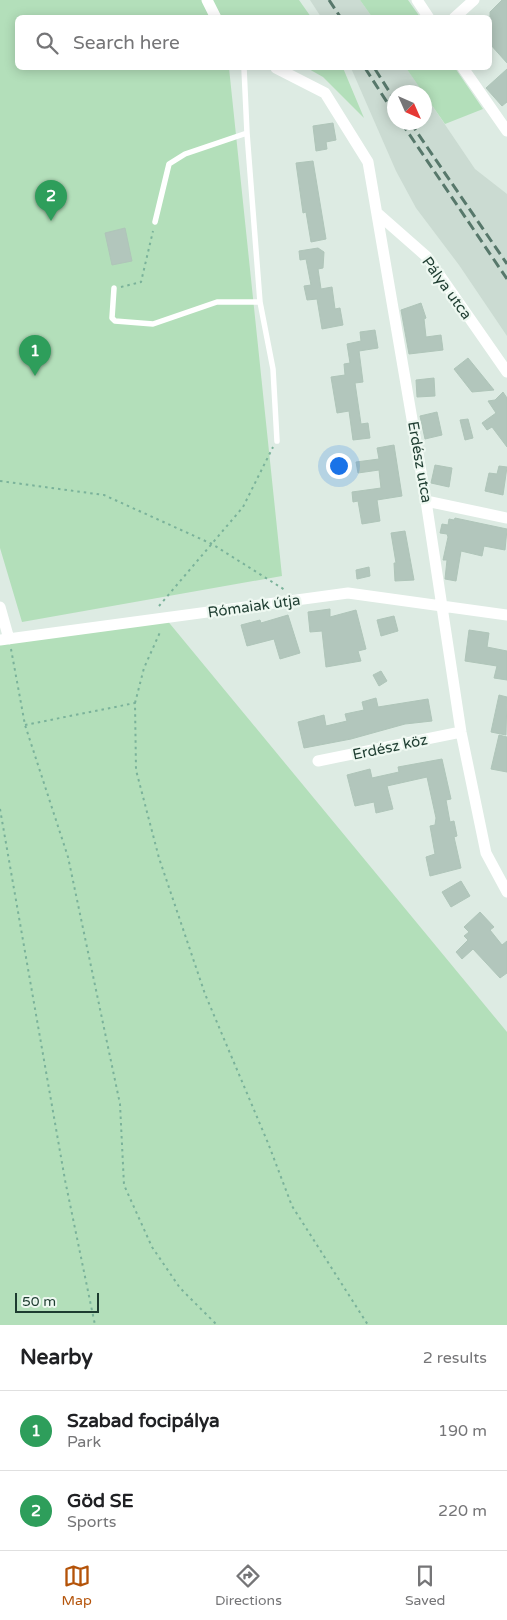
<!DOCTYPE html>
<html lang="en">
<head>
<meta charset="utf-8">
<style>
	:root { --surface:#fff; --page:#f6f6f6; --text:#202124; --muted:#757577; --line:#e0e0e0; --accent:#b45309 }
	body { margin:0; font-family:"Varela Round",sans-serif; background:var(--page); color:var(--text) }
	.compass { position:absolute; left:387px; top:85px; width:45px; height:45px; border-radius:50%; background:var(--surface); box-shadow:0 2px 12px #0003; rotate:135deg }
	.scale { position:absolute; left:15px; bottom:12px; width:84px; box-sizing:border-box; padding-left:5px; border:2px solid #1d3c30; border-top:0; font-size:14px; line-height:18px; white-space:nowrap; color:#1d3c30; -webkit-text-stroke:4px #eef8f1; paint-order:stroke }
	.you { position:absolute; left:338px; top:465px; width:18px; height:18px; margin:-12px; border:4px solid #fff; border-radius:50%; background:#1a73e8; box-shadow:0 0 0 8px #1a73e833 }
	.badge { display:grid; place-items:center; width:32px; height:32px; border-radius:50%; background:var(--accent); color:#fff; font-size:16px; font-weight:700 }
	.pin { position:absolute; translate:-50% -41px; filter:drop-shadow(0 1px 2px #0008) }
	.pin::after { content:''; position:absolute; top:26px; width:18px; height:15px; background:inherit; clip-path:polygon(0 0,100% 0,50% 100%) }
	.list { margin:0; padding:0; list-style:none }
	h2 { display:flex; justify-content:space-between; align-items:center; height:65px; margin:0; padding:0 20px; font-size:21px }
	h2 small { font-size:16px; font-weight:400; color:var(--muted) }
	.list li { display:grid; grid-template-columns:32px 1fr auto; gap:15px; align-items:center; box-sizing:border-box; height:80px; padding:0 20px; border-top:1px solid var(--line) }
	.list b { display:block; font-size:19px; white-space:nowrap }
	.list p { margin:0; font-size:16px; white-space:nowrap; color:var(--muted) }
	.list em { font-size:16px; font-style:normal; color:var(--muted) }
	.icon { flex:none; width:28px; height:28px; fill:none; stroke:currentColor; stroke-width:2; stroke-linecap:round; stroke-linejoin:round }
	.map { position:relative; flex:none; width:507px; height:1325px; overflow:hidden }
	.search { position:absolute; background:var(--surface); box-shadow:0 2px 12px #0003; left:15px; right:15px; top:15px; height:55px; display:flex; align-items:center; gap:12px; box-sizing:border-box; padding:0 18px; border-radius:8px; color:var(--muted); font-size:19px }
	.sheet { height:225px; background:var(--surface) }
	nav { display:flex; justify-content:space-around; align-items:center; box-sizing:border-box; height:70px; border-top:1px solid var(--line); background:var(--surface); font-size:14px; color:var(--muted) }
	nav a { display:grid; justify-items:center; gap:2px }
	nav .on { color:var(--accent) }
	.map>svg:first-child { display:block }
	.built { fill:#cbdbd2 }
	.green { fill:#b3dfba }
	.building { fill:#b2c6bc; stroke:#afc5b9 }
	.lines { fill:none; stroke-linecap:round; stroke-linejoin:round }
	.path { stroke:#7ab29a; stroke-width:2; stroke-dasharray:2.5 4; stroke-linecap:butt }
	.service { stroke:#fff; stroke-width:5.5 }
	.minor { stroke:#fff; stroke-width:11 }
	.rail { stroke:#57786b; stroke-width:3; stroke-dasharray:10 5; stroke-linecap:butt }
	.labels { text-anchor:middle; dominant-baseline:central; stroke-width:4.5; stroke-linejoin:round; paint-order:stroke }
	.street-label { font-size:15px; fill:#1d3c30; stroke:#eef8f1 }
</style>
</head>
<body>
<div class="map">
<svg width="507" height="1325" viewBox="0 0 507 1325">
	<rect width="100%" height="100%" fill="#ddebe3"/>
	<path class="built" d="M310,0H360L372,17H321Z
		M351,68H406L423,92H394V122H424L425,95L475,169L507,194V336L459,265L416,208L396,171Z"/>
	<path class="green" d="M0,0H299L311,17L18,18V68H229L282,576L22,622L0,548Z
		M360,0H408L420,17H372Z
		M307,68H343L364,118L323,77Z
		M406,68H455L483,109L445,124Z
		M166,619L507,1032V1325H0V640Z"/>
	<path class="building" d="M502,0H507V63L490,44V12Z
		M507,69V102L502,106L486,88Z
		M333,123L336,140L326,142L327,149L316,151L313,126Z
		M313,161L326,239L311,242L306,212L303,213L296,163Z
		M125,228L132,261L112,265L105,233Z
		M318,248L324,252L323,268L318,269L321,289L332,287L335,309L340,308L343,325L322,329L317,299L307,300L304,286L311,285L306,259L300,260L299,251Z
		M421,303L426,318L424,319L426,337L441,335L443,350L409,354L401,310Z
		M375,330L378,348L359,351L363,382L355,383L361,424L368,423L370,438L353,440L349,411L337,413L331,377L345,375L344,364L350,363L347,344L361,341L360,332Z
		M468,358L494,390L472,392L454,369Z
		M434,378L435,396L417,397L416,380Z
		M503,392L507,398V447L492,427L487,430L482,423L496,413L488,401L495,400Z
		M437,412L442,435L425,439L420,416Z
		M468,419L473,438L465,440L460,420Z
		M394,445L402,496L377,500L380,521L362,524L358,501L353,502L352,492L381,488L379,470L358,473L356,462L379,459L377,448Z
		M435,465L452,468L449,487L431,483Z
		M499,466L507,467L503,495L485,491L489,473L497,474Z
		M455,518L507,529L505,550L484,546L482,556L461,551L456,581L445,579L447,560H443L448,537L447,534L440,533L442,524L448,525L449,519L454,520Z
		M405,531L414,580L395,581L394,563H396L391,533Z
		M369,567L370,576L357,579L356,570Z
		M330,609V617L356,610L366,649L358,651L361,661L326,667L322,631L310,632L308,612Z
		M288,615L300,653L280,659L274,639L247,646L241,625L260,620L261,623Z
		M394,616L398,631L381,636L377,620Z
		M469,630L489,633L487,647L507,651V680L494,678L497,666L465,661Z
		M381,671L387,681L379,686L373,675Z
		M499,695L507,697L506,735L491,732Z
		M376,698L378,707L428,699L432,721L405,724L351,739L304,748L298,722L324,715L326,726L347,721L345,714L364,710L362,702Z
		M499,735L507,737V772L491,769Z
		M442,759L451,799L446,800L450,822L454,821L457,836L454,837L461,868L430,876L426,857L435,854L430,826L435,825L436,818L427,777L387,786L393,809L376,813L374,802L355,806L347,775L370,769L372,778L399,772L398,767Z
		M461,881L470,896L451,907L442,892Z
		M480,912L494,927L490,930L502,945L507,941V973L500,978L473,949L462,959L456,952L468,940L464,936L469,932L464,927Z"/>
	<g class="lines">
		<path class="path" d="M121,287L141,282L153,231
			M0,481L104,495L212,544L285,590
			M159,606L243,507L273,447
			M11,649L25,725L68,857L120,1104L124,1185L152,1247L180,1288L217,1325
			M135,703L144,668L161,630
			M25,725L135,703L136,770L159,858L205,994L268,1143L292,1206L368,1325
			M0,809L65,1180L95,1325"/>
		<path class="service" d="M247,133L260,302L273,369L277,441
			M155,222L169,164L185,154L247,133L244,68
			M114,288L112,318L115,321L153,324L217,302H260"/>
		<path class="minor" d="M207,0L216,18
			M417,0L429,18
			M454,18L474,0
			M276,68L325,93L368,162L426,501L461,732L486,853L507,892
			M463,68L507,131
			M377,213L427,257L507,372
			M426,501L507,518
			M0,607L9,639
			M0,640L348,593L507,615
			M318,761L461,732"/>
		<path class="rail" d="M329,0L341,18
			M365,68L394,113
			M375,69L394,99
			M401,122L507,279
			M410,122L507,264"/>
	</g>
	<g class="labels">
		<g class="street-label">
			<text transform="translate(447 288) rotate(54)">Pálya utca</text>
			<text transform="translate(420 462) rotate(80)">Erdész utca</text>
			<text transform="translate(254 606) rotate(-8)">Rómaiak útja</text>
			<text transform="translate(390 747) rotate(-12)">Erdész köz</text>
		</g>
	</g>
</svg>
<svg class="compass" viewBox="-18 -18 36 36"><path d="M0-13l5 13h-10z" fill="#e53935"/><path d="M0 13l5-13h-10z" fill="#757577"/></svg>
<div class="scale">50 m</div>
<div class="you"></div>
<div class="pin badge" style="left:35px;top:376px;background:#2e9e5b">1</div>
<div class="pin badge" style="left:51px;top:221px;background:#2e9e5b">2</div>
<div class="search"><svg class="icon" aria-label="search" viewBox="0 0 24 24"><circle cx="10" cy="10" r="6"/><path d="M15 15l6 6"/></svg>Search here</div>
</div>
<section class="sheet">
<h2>Nearby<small>2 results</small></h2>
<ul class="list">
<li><span class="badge" style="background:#2e9e5b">1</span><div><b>Szabad focipálya</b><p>Park</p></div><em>190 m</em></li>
<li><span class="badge" style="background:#2e9e5b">2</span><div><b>Göd SE</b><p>Sports</p></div><em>220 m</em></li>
</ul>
</section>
<nav>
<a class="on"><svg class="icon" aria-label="map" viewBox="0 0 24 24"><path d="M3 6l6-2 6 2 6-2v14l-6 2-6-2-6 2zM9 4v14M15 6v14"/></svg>Map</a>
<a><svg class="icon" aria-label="directions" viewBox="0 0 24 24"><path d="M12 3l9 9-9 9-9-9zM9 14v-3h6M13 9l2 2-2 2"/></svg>Directions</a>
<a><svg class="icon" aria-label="saved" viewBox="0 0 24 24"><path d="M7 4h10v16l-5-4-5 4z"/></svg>Saved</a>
</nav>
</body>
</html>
